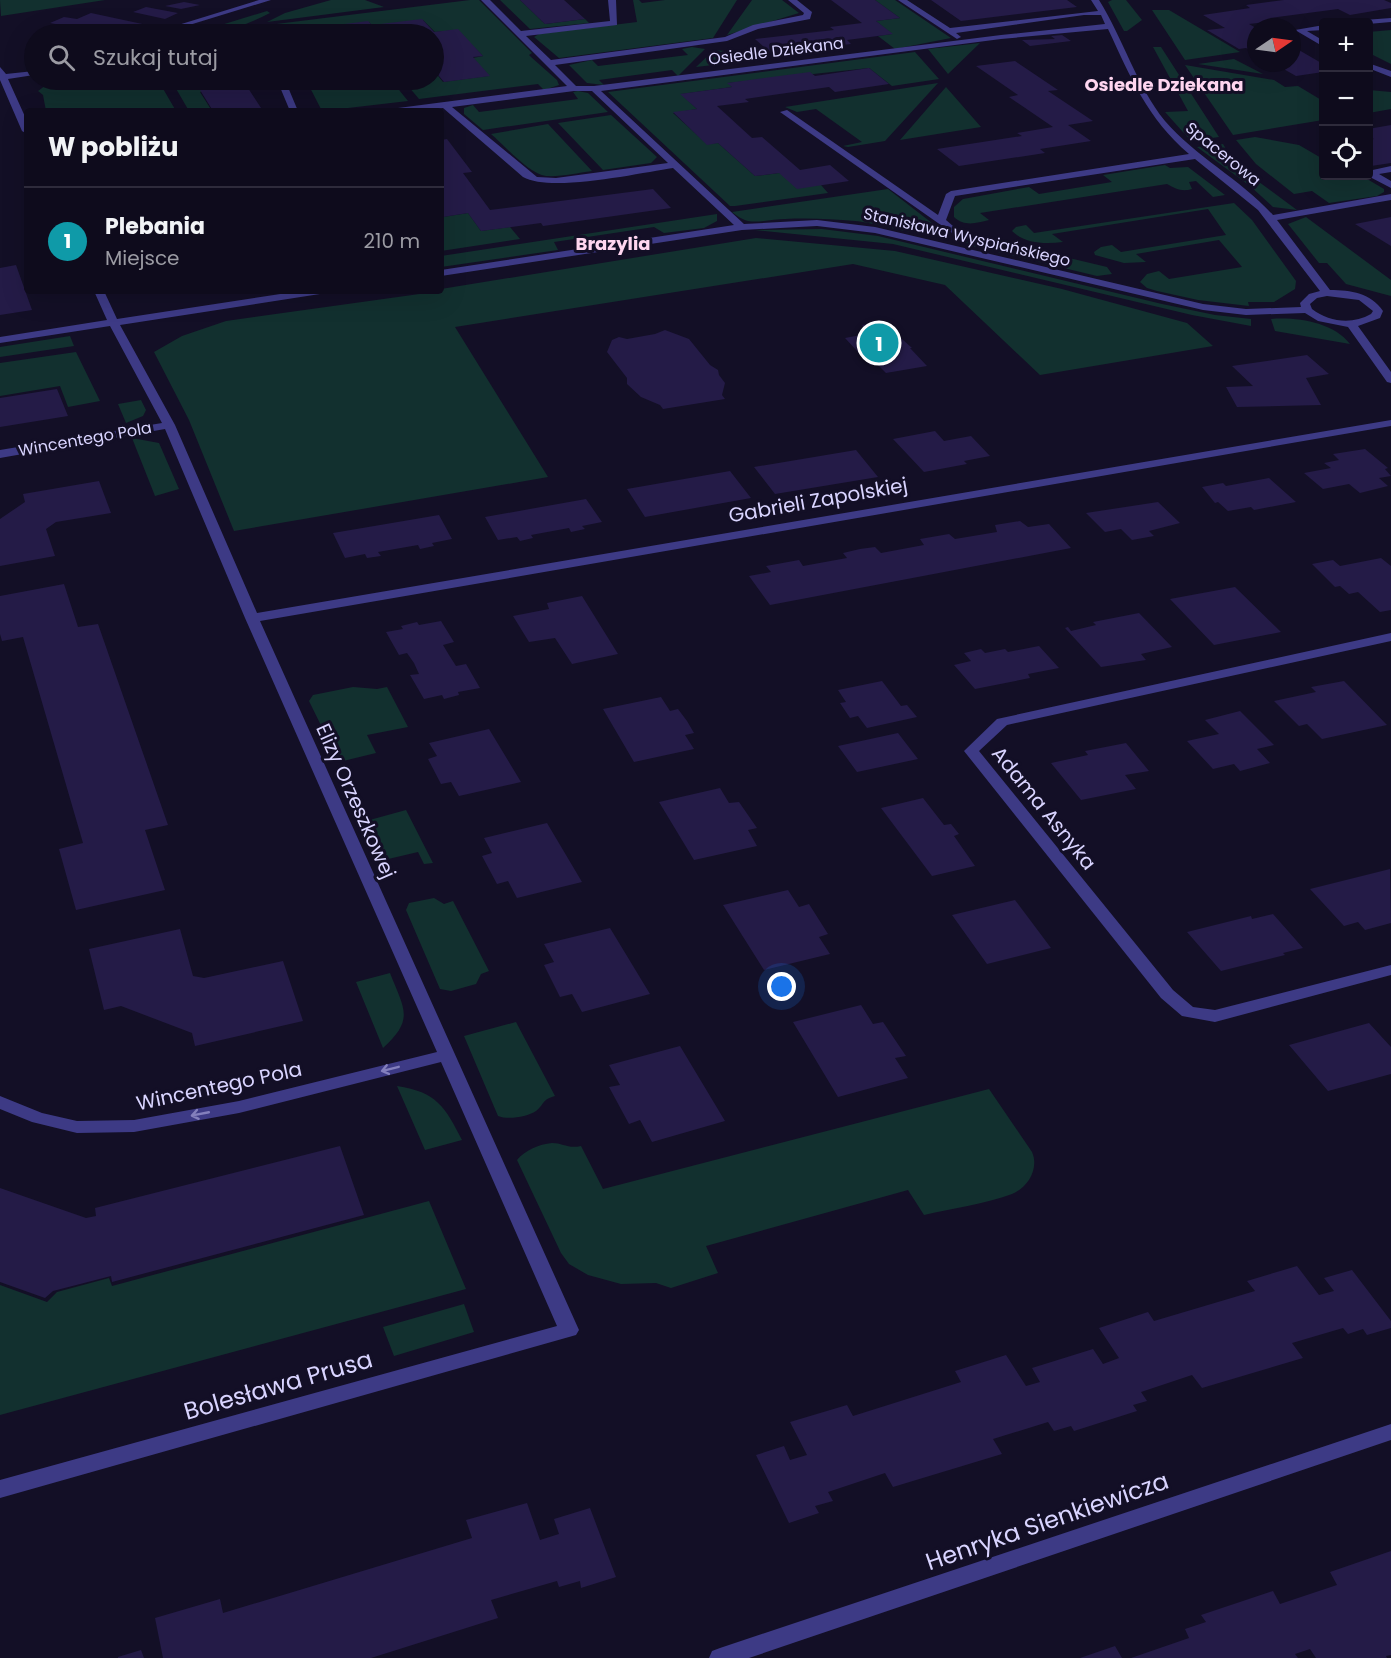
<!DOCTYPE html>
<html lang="pl">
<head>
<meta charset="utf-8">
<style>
	:root { --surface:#0e0b1c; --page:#171425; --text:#f1f3f6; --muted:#9b9ba3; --line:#2e2b3b; --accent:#00e5ff }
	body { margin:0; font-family:Poppins,sans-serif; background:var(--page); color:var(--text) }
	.controls { position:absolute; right:18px; top:18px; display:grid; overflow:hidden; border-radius:6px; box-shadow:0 6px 24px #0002 }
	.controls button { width:54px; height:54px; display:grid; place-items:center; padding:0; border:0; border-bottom:2px solid var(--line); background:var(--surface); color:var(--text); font:30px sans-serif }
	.compass { position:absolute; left:1247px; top:18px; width:54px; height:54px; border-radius:50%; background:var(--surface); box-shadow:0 6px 24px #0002; rotate:77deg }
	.you { position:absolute; left:782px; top:987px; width:21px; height:21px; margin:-15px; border:4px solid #fff; border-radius:50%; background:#1a73e8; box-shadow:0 0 0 9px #1a73e833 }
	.badge { display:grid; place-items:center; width:39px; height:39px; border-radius:50%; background:var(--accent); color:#fff; font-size:20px; font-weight:700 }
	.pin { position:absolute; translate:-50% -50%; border:3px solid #fff; box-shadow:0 2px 6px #0006 }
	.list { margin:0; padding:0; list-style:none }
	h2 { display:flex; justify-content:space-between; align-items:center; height:78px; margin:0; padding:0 24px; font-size:26px }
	h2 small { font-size:20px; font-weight:400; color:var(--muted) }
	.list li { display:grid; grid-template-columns:39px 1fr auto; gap:18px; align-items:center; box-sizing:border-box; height:108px; padding:0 24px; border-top:2px solid var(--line) }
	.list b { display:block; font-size:22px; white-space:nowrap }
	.list p { margin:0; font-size:20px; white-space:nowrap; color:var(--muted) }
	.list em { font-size:20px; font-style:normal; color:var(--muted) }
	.icon { flex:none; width:33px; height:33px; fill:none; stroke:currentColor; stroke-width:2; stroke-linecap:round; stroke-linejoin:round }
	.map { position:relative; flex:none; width:1391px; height:1658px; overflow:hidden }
	.search { position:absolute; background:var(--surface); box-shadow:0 6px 24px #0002; left:24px; top:24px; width:420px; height:66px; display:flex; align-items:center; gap:15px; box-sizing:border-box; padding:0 21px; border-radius:33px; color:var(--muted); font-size:22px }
	.panel { position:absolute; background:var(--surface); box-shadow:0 6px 24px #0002; left:24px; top:108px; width:420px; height:186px; border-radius:6px }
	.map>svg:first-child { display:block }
	.green { fill:#12302f }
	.building { fill:#241b47 }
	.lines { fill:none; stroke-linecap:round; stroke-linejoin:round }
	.minor { fill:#3d3a85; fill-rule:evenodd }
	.oneway { stroke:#837fbc }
	.labels { text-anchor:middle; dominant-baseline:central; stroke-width:6; stroke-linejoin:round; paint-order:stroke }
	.far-street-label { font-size:16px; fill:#d9d4ff; stroke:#130f26 }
	.far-neighbourhood-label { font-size:18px; font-weight:bold; fill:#ffd6f0; stroke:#130f26 }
	.street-label { font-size:20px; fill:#d9d4ff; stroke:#130f26 }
	.near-street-label { font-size:24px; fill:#d9d4ff; stroke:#130f26 }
</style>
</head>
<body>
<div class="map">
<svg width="1391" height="1658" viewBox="0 0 1391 1658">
	<rect width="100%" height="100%" fill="#130f26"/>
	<path class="green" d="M0,0H105L1,16Z
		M331,0H365L384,7L267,22L285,13Z
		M470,0H479L532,53L529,55L531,57L557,80L559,85L544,90L538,84L419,99L403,80H434V71L443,82L488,76L473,58L483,56L457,30L435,32L423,20L373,26L369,22L264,34H228L252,27Z
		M500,0H520L545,24L585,19L589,23L530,29Z
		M633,0H639L642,3L665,0H737L713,38L559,58L534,37L539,34L637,22Z
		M752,0H782L799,13L727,35Z
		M875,0H895L951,38L895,49L878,36L892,34L876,21L900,18Z
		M1112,0H1126L1142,20L1127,31H1124L1108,2Z
		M1152,10H1169L1240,52L1185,60Z
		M267,11L270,13C244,26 221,35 192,34Z
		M1391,30V64L1369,53L1368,32Z
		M980,43L948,74L928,49Z
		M692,47L705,49L678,76L672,70L599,80L604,85L587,83L569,65L592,60L598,66L688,55L682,49Z
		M1153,47H1161L1219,137L1191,141L1165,112L1188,111Z
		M714,50L748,53L764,59L696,67Z
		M915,52L939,79L892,86L869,68L728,83L732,87L681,94L697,109L673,113L707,144L718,143L755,176L779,173L821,185L828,193L735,206H730L608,92Z
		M1234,59L1263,74L1198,64Z
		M1185,65L1274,80L1285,87L1298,86L1323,101V120L1233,135Z
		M53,80H158L176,111H46L43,95L38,91Z
		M171,80H206L212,90L200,92L212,111H189Z
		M306,80H391L408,101L322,111Z
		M938,83L885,141L848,147L843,146L862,142L816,109L797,112L785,107Z
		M946,87L981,127L900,140Z
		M1369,90L1391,92V109L1369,113Z
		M578,91L588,93L608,112L483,130L464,114V108L473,105L479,112L578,99L573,92Z
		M611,115L657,157L651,163L603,170L558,123Z
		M548,124L592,171C577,173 561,177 546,176C529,174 504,145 491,134Z
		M1255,137L1299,145L1323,159L1324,176H1362L1384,189V192L1377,196L1329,203L1312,191L1294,194L1256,164L1236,140Z
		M1223,144L1236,165L1297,210L1273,207L1250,186L1197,147Z
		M1165,165L1170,168L1188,167L1225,195L1213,197L1196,181L1189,182L1192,189C1182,192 1176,189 1167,184L980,213L989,220C976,223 965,227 954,217V207L963,199L1029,187L1039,194L1112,182L1103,175Z
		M888,189L941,230C927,241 875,222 855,221C832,219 809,218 785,219C774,219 759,223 748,221C741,219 737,216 732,212Z
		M1234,203L1252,220L1296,281L1295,289L1274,302H1248L1249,306L1198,300L1157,291L1147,288L1140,282L1147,274L1159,271L1169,279L1242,267L1219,240L1136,254L1146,262L1124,263L1095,255L1094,252L1101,247L1112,245L1121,252L1226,235L1208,209L1052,234L1063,242C1045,244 1025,244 1012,231L1016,227L1026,225L1034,233Z
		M441,213L443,217L468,213L481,231L510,227L520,239L441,251Z
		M717,214V221L704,228L664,233L654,227L554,242L558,250L441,267V256Z
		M1306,217L1391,280V296L1346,284L1327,263H1319L1288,224Z
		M822,229L878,236L1162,304L1215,315L1251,319V326L1192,315L893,244L755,230Z
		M981,237L1107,267L1112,274L1097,276L968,245L964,240Z
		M756,238L895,251L1062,289L1187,323L1213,346L1040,375L945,285L853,264L455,327L548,477L234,531L189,420L154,352L182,336L226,321L441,291V289Z
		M1271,319C1297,317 1333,322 1350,344L1275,331Z
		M70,336L74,346L0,357V347Z
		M76,352L100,401L68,407L60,386L0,396V363Z
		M141,400L146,410L143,416L126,423L118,404Z
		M132,438L159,443L179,489L155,496Z
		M353,687L377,689L387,687L408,727L367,735L376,753L339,762L309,701L313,695Z
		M406,810L433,863L424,864L418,852L384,860L366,821Z
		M434,898L444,904L453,901L489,971L481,974L476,984L451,991L440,989L406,910L409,903Z
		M390,973C404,1009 415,1019 383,1048L356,982Z
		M516,1022L555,1096C541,1100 545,1104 536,1111C527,1117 508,1120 498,1116L464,1036Z
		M397,1086C437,1092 445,1107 462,1140L425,1150Z
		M989,1089L1032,1152C1039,1168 1029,1187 1012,1194C985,1204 953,1208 924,1215L908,1190L706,1246L718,1273L671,1288L656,1283L621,1284L588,1275L569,1264L561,1253L517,1160C524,1151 539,1144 552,1143C563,1143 568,1149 581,1146L603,1189Z
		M429,1201L466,1289L0,1415V1285L47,1302L57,1292L109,1278L112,1286Z
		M464,1304L474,1332L394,1356L383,1327Z"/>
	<path class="building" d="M520,0H564L585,19L545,24Z
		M831,0H875L900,18L876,21L893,34L847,40L851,44L771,53L755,39L834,30L830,27L862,23Z
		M931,0H1067L1077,7L961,21Z
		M1284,0H1384L1391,3V8L1350,15L1338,9L1270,18L1274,21L1249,24L1256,28V53L1246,48L1239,49L1207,30L1225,28L1203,15L1250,8L1246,5Z
		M184,2L200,5L181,9L165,6Z
		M146,7L178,13L165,19L133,12Z
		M91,13L147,25L119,34H108L50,23L64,17L77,19Z
		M422,19L434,32L458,29L483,56L473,57L490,76L444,82L434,70V62H440L434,55V34H267L368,21L372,25Z
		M1062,35L1071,41L1030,46L1022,40L1055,39L1051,36Z
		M1292,46L1323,64V72L1296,76L1273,63H1292Z
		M1015,61L1058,90L1048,91L1093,121L1068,125L1091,141L1040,149L1045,153L959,166L937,149L1022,136L1017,133L1053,127L1009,97L1018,95L976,66Z
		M869,68L889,84L835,92L829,87L745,99L749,102L717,106L752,138L762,137L800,170L830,165L849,181L797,189L779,173L755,176L718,143L707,145L673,112L697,109L680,94L732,87L727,83L810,72L815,76Z
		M205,80H254L257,83L246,85L263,111H213L200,90L211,89Z
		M1391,125V163L1371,166L1368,165V140L1374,139L1368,136V129Z
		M447,139L472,172L463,173L490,210L653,189L671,208L543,226L541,223L481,231L468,213L443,217L441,213V140Z
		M1391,217V246L1355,224Z
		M16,265L32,310L0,315V268Z
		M883,322L912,348H910L927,366L886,373L877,364L870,365L845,338L866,334L868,332L862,325Z
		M665,330L689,339L710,365L718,370L719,375L725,383L722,395L725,399L663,409L660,405L641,397L627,384V378L607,352L612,340L619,337L627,339L655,334Z
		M1307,355L1329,374L1306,378L1321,405L1237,407L1226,387L1253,386L1232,366Z
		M57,389L68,416L0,427V398Z
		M935,431L944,441L971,436L990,456L964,461L967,464L924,472L893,439Z
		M1365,449L1388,468L1385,469L1391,476L1379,478L1388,486L1360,493L1349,484L1323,489L1304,473L1331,468L1324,463L1339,460L1333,454Z
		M856,450L878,477L775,494L754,467Z
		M730,471L751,498L645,517L627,489Z
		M1269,478L1296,502L1254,510L1251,507L1228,511L1218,502L1215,503L1202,487L1223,483L1226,486Z
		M99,481L111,513L56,522L46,529L55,556L0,566V519L25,502L23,494Z
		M586,499L602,522L582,526L585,529L571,532L569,528L531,535L533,538L520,541L517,537L498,540L485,517Z
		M1158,502L1180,523L1149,531L1154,536L1132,540L1121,529L1105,532L1086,513Z
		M439,515L452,539L432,543L434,546L420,549L418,545L378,552L381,556L367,558L365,554L345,558L333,533Z
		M1020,521L1028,527L1049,524L1071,548L770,605L749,576L771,572L766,566L799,560L803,566L847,558L843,553L860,549L875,547L881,553L924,545L920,539L949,534L955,539L997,532L995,525Z
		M1381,558L1391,566V610L1380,612L1358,592L1349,594L1340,586L1335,587L1312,564L1333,560L1340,566Z
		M64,584L78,627L98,624L168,825L145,830L165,890L76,910L59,849L83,843L23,637L2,641L0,634V596Z
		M1235,587L1281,632L1214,645L1170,599Z
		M582,596L618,654L572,664L555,638L529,642L513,616L549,609L547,603Z
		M1139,613L1172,647L1141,654L1146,660L1101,667L1065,628L1068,627L1071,631L1096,625L1093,622Z
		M441,621L454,642L443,645L449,655L456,666L466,664L480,688L458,692L459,695L444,699L442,695L424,699L410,675L419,674L414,663L407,653L399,655L386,632L403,629L401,626L417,622L419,625Z
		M1039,646L1059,668L1028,674L1030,678L975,689L954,665L971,661L964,653L981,649L985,653L1005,649L1008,652Z
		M882,681L901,706L907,705L917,717L867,728L858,716L850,718L840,703L846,702L838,690Z
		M1344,681L1387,725L1322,739L1307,724L1299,726L1274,701L1316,692L1311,687Z
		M661,697L670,711L678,709L687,721L694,733L685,735L694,749L634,762L603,709Z
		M1240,711L1274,745L1257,749L1270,763L1240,771L1234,764L1213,769L1187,741L1219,734L1205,720Z
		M489,729L521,782L459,796L451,782L441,784L428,759L437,756L429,743Z
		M898,733L918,759L857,772L838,746Z
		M1126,743L1149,771L1125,775L1136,789L1081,800L1051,763L1088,755L1085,751Z
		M720,788L729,803L739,802L757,828L748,830L757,846L694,860L659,802Z
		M923,798L944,825L951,824L959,834L954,836L975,866L932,876L881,808Z
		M547,823L582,882L517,898L508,881L497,884L482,856L492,853L484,838Z
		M1390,869L1391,923L1365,930L1358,922L1344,926L1310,889Z
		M788,890L799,907L809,904L828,934L819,937L830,954L764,970L723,905Z
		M1015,900L1051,948L987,964L952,915Z
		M1273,914L1303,948L1283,953L1285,955L1221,971L1187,932L1251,916L1252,919Z
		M610,928L650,994L582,1012L572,994L560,997L544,965L554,962L544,944Z
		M180,929L193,976L204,978L283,961L303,1021L195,1046L192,1033L121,1006L104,1010L89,949Z
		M861,1005L873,1024L883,1022L906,1056L895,1058L908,1078L838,1097L793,1022Z
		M1369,1023L1391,1047V1074L1328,1091L1289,1045Z
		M680,1046L725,1121L652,1142L640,1120L629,1124L609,1087L620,1085L609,1065Z
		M340,1146L364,1215L112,1282L111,1276L53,1291L45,1298L0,1282V1188L86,1218L96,1216L95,1208Z
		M1297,1266L1319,1295L1334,1291L1324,1278L1352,1270L1391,1321V1328L1367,1335L1363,1329L1348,1334L1343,1328L1292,1343L1303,1358L1202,1388L1192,1375L1141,1392L1147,1401L1133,1405L1137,1411L1074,1431L1071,1426L1054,1431L1048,1422L993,1439L1002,1454L893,1487L885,1473L828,1492L833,1501L815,1506L819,1513L789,1523L756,1455L784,1446L790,1460L807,1455L790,1422L847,1405L853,1416L961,1382L955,1371L1006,1355L1026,1386L1040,1382L1032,1368L1093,1349L1103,1364L1119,1358L1099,1328L1148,1312L1154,1321L1255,1291L1247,1281Z
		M527,1503L540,1540L559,1534L554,1519L590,1508L616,1577L581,1588L580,1581L559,1587L557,1581L491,1600L498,1618L371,1658H163L155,1618L220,1599L223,1613L472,1538L466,1520Z
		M1391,1551V1655L1386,1656L1387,1658H1316L1310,1649L1295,1654L1298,1658H1131L1189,1638L1185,1629L1206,1622L1201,1615L1273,1591L1280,1604L1337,1585L1330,1572Z
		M1115,1646L1122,1658H1080Z
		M141,1650L144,1658H118V1657Z"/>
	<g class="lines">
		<path class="minor" d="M259,0H271L160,34H149Z
			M481,0H490L521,31L610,21L608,0H616L617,25L526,36L551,60L725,37L753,25L803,15L804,13L788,0H797L812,12L810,19L758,29L727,41L555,65L576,86H594L1001,35L1105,24L1101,15H1084L956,33L961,37L957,39L898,0H907L950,28L1098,11L1091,0H1099C1123,38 1136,85 1165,121C1196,157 1240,179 1273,215L1391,194V200L1277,220L1330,290C1351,290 1371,293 1383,311L1380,318L1358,326L1391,372V383L1387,382L1348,327L1318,321L1305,313L1246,315L1203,310L875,233L817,226L742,230L441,276V270L734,225L673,168C639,173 551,193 523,177L443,108L394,111L398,108L567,86ZM1108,29C1131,78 1147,118 1189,154L951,191L946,194L938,215L787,110L780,112L955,235L960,232L946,220L955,196L1195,159L1258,210L1320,291L1309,294L1300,303L1301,307L1246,309L1203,304L875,227L817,220L744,224L601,91L1001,39ZM574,91H592L668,163L556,178L537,177L452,107ZM1327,296L1359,300L1373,311L1371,314C1352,325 1329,322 1312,309L1310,304L1317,298Z
			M1391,18V22L1368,24L1360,22L1364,20Z
			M1324,25V30L1307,31L1324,41V47L1295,30Z
			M1368,63L1391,71V77L1368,68Z
			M0,67L6,74L34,71V75L8,79L27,121V134L22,131L0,80Z
			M277,80H285L298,111H290Z
			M1391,166V172L1379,174L1391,181V188L1368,176V171Z
			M94,291H104L117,319L300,291H325L320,294L120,325L175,425L257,613L1391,420V426L260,621L579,1330L576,1335L569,1337L0,1498V1480L557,1326L441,1062L239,1113L134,1132L77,1133L32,1122L0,1109V1096L42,1113L77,1121L134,1120L239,1101L437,1052L245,618L165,429L0,458V450L162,423L110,326L0,343V337L107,320Z
			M1391,633V641L1007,725L979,751L1173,990L1193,1007L1215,1010L1391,965V975L1215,1022L1182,1016L1161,998L964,751L997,719Z
			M1391,1424V1440L749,1658H709L712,1651L720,1648Z"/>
	</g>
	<defs><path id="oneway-shaft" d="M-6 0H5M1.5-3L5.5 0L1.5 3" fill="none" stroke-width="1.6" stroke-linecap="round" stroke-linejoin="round" transform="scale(1.5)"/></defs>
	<g class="oneway">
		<use href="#oneway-shaft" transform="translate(390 1069) rotate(166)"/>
		<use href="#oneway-shaft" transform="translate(200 1114) rotate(169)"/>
	</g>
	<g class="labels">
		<g class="far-street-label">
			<text transform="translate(776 51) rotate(-7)">Osiedle Dziekana</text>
			<text transform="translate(1223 154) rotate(39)">Spacerowa</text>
			<text transform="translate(967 237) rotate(13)">Stanisława Wyspiańskiego</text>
			<text transform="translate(85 439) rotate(-10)">Wincentego Pola</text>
		</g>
		<g class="far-neighbourhood-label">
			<text x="1164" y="84">Osiedle Dziekana</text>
			<text x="613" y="243">Brazylia</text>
		</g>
		<g class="street-label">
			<text transform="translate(818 500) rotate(-10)">Gabrieli Zapolskiej</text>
			<text transform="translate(356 801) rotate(66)">Elizy Orzeszkowej</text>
			<text transform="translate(1044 808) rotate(51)">Adama Asnyka</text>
			<text transform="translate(219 1086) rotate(-12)">Wincentego Pola</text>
		</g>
		<g class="near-street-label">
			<text transform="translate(278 1385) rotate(-16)">Bolesława Prusa</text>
			<text transform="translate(1047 1521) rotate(-19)">Henryka Sienkiewicza</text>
		</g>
	</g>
</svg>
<div class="controls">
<button>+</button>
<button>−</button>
<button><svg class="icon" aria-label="locate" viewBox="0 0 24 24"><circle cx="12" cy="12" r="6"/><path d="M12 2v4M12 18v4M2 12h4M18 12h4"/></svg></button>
</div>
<svg class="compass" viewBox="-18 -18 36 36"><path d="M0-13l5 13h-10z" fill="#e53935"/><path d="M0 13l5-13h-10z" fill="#9b9ba3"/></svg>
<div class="you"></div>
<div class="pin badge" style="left:879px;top:343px;background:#0f9aa8">1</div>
<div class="search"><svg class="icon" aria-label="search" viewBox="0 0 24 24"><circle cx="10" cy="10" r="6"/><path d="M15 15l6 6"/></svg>Szukaj tutaj</div>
<section class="panel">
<h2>W pobliżu<small></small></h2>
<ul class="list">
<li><span class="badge" style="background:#0f9aa8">1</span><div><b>Plebania</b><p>Miejsce</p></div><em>210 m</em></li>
</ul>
</section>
</div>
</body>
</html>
